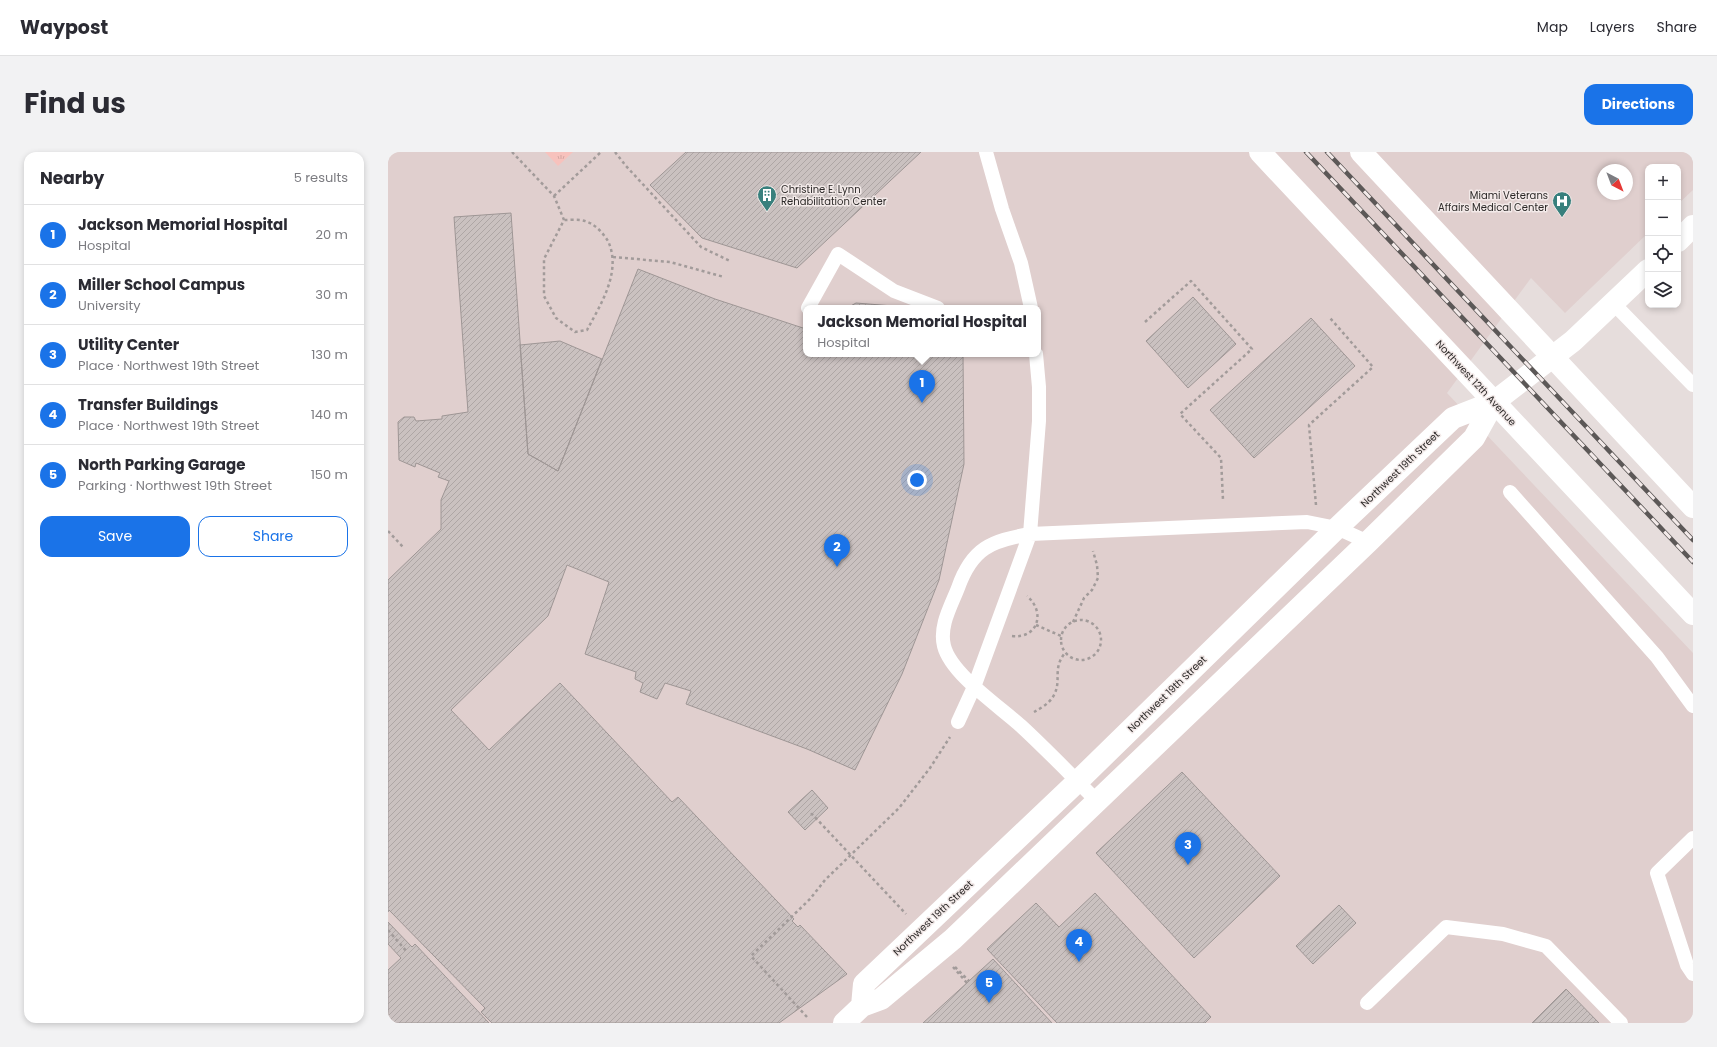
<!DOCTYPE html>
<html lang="en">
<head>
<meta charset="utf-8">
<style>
	:root { --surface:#fff; --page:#f2f2f3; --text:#2b2b33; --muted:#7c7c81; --line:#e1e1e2; --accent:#1a73e8 }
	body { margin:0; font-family:Poppins,sans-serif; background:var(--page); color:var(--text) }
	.controls { position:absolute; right:12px; top:12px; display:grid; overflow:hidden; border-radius:8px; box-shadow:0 2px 6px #0003 }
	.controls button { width:36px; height:36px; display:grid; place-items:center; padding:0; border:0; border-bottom:1px solid var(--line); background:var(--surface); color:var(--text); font:20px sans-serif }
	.compass { position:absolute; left:1209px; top:12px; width:36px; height:36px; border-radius:50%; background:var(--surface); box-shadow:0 2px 6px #0003; rotate:138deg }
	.you { position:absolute; left:529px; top:328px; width:14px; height:14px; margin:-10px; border:3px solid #fff; border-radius:50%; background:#1a73e8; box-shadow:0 0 0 6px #1a73e833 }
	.badge { display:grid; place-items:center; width:26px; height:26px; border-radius:50%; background:var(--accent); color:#fff; font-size:13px; font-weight:700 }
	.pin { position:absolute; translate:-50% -33px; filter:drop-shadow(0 1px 2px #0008) }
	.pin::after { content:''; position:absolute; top:21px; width:14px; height:12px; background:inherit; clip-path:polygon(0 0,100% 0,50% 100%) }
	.popup { position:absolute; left:415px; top:153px; width:238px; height:52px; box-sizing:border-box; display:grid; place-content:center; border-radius:8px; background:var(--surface); filter:drop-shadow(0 1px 3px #0005); font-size:13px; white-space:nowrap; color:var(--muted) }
	.popup b { font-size:15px; color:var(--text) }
	.popup::after { content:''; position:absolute; left:50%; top:100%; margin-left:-8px; border:8px solid transparent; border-top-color:var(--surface) }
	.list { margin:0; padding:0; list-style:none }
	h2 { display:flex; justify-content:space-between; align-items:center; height:52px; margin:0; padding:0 16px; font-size:17px }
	h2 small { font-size:13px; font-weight:400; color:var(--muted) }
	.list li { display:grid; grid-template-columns:26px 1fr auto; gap:12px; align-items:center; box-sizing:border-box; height:60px; padding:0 16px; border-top:1px solid var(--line) }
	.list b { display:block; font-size:15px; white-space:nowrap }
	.list p { margin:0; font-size:13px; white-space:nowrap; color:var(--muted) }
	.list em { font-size:13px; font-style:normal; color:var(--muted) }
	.actions { display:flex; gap:8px; padding:12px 16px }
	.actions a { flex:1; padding:9px 0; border:1px solid var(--accent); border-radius:12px; text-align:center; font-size:14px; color:var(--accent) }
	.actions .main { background:var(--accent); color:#fff }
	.icon { flex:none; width:22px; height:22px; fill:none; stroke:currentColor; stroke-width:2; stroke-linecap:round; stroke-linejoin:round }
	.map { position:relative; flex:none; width:1305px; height:871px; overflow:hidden; border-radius:12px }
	header { display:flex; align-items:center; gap:24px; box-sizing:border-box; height:56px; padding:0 20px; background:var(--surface); border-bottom:1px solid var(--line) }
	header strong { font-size:19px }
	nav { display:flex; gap:22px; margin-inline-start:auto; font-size:14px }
	.intro { display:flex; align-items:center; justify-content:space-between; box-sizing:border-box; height:96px; padding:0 24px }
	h1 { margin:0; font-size:28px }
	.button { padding:10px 18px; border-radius:12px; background:var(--accent); color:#fff; font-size:14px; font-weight:700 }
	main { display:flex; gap:24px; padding:0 24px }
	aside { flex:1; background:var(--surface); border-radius:12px; box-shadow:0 2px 6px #0003 }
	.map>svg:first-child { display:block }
	.built { fill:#e0cfce; fill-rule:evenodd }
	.grass { fill:url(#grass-tufts) }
	.building { fill:url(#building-hatch); stroke:#9e9695 }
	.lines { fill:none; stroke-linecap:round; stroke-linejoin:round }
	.path { stroke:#a29b9a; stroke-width:2.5; stroke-dasharray:3 3; stroke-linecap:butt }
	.lane { stroke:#fff; stroke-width:14 }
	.street { stroke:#fff; stroke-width:22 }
	.secondary { stroke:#fff; stroke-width:22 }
	.rail-casing { stroke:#5c5857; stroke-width:4.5 }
	.rail { stroke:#f3eae9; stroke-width:3; stroke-dasharray:9; stroke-linecap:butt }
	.labels { text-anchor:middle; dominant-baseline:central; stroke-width:3; stroke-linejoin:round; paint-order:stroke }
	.poi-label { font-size:10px; fill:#2c2928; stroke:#f3eae9; text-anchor:start }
	.street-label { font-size:10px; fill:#2c2928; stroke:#f3eae9 }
</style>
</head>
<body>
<header>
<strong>Waypost</strong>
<nav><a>Map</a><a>Layers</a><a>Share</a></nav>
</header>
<div class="intro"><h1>Find us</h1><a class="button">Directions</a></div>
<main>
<aside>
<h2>Nearby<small>5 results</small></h2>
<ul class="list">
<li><span class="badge">1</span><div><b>Jackson Memorial Hospital</b><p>Hospital</p></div><em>20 m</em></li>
<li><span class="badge">2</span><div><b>Miller School Campus</b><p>University</p></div><em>30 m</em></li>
<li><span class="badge">3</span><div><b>Utility Center</b><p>Place · Northwest 19th Street</p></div><em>130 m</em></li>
<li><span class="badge">4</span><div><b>Transfer Buildings</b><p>Place · Northwest 19th Street</p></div><em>140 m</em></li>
<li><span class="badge">5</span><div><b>North Parking Garage</b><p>Parking · Northwest 19th Street</p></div><em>150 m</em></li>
</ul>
<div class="actions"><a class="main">Save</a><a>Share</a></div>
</aside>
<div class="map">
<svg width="1305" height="871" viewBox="0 0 1305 871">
	<defs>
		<pattern id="grass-tufts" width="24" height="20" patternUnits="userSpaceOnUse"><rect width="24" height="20" fill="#f7c2bd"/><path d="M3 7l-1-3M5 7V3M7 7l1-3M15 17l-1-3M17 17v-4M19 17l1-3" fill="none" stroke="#d4a7a2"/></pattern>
		<pattern id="building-hatch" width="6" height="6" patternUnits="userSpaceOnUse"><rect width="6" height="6" fill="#cac1c0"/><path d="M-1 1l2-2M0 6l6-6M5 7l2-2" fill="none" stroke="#aea6a5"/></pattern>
	</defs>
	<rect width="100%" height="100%" fill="#e6dddc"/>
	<path class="built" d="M0,0H1305V38L1290,52V15H1260V81L1177,161L1143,126L1059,241L1305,501V871H0ZM1215,18H1239V42H1215ZM418,156H650V202H418Z"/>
	<path class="grass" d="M157,0H185L170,14Z"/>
	<path class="building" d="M298,0H533L409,116L314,86L262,33Z
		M123,61L140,302L170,319L250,117L327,147L418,177V202H575L576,312L551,428L514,522L467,618L419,597L298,552L303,539L277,531L269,547L252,540L255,531L247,527L248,520L197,502L221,430L179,413L160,464L63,558L101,598L172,531L284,650L290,645L406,767L404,769L410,775L412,773L459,822L391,871H104L93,860L97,856L1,758L0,760V428L53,377V348L61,329L50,325L52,321L28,311L27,315L11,308L10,270L16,265H26L28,269L54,267V264L80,260L66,65Z
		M805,145L848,192L800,236L758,189Z
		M468,151L505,154L510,156H459Z
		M923,166L967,214L866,306L822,258Z
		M172,189L214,207L170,319L140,302L132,193Z
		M794,620L892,724L806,806L708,701Z
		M424,638L440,656L417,678L400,660Z
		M707,741L823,865L817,871H669L599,797L648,751L671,775Z
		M951,753L968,771L925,812L908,794Z
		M0,770L24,795L27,792L101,871H0V818L13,806L0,792Z
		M605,807L664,871H535L581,829Z
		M1178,837L1211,871H1144Z"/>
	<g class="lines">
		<path class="path" d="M124,0L166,44L176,68L156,107V144L168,166L187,180L199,178C213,152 234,119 220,89C215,81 207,72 197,69C191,67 182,68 176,68
			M227,0L238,14L313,95L342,109
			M166,44L213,0
			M225,105L282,110L336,125
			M757,170L803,129L864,197L792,262L833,306L835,348
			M928,353L921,273L985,215L942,166
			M0,379L15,395
			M673 488a20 20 0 1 1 40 0a20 20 0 1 1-40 0Z
			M685,470L696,446L704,438L710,426L709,413L705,399
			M648,473L673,484
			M624,484C650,487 658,460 639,444
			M646,560C653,556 662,551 666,543C674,528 664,517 677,501
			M423,663L424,662L518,762
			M0,778L19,800
			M565,815L579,831
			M567,815L581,829
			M419,865L363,804L422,747L437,728L511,656L542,616L562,585"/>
		<path class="lane" d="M598,0L614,57L633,111L643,156
			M1225,151L1305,233
			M420,156L450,102L506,139L550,156
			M1122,340L1269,505L1305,554
			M570,570L586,535L642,382L651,269V235L648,202
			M708,648C683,623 659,598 633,574C611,554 563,522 556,494C551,474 563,454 570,436C584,396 603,389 642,382L919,370L949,376L980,390
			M1305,686L1269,721L1299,813L1305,822
			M979,851L1058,775L1115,782L1158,794L1233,871"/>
		<path class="street" d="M1290,89L1305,74
			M474,854L476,832L690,629L949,376L1065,266L1106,250L1185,189L1260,118
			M456,871L474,854L493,847L565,787L980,390L1086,286L1106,250"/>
		<path class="secondary" d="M872,0L1305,462
			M973,0L1305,355"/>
		<defs>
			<path id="rail" d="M918,0L1305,410
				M939,0L1305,388"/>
		</defs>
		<use href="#rail" class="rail-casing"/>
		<use href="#rail" class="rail"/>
	</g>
	<defs>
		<symbol id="building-pin" viewBox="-11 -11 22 30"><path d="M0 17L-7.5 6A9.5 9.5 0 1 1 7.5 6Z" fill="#38807d" stroke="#f3eae9"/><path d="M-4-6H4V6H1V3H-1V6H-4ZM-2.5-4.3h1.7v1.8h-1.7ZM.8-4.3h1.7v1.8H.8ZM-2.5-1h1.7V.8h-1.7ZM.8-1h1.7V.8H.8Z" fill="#fff"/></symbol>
		<symbol id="hospital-pin" viewBox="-11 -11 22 30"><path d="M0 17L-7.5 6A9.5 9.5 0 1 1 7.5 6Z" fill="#38807d" stroke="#f3eae9"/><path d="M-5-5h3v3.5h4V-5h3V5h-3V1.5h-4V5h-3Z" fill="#fff"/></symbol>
	</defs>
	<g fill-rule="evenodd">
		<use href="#building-pin" x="368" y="32" width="22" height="30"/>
		<use href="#hospital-pin" x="1163" y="38" width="22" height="30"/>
	</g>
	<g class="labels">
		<g class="poi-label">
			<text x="393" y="37">Christine E. Lynn<tspan x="393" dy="12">Rehabilitation Center</tspan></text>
			<text x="1160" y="43" text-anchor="end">Miami Veterans<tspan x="1160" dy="12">Affairs Medical Center</tspan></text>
		</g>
		<g class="street-label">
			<text transform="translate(1088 231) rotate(47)">Northwest 12th Avenue</text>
			<text transform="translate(1012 317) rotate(-44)">Northwest 19th Street</text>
			<text transform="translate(779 542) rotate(-44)">Northwest 19th Street</text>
			<text transform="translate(545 766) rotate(-43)">Northwest 19th Street</text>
		</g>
	</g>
</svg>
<div class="controls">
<button>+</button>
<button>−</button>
<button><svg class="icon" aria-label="locate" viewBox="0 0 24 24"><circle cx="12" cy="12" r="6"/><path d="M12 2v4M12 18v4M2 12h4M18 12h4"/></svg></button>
<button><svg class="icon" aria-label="layers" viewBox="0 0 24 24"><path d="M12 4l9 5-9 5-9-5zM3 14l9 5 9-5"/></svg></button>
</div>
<svg class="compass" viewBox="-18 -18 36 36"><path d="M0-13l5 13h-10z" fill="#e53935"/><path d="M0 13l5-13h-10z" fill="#7c7c81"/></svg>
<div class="you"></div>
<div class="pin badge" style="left:534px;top:251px">1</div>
<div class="popup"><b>Jackson Memorial Hospital</b>Hospital</div>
<div class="pin badge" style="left:449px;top:415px">2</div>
<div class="pin badge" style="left:800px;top:713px">3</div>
<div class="pin badge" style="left:691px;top:810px">4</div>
<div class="pin badge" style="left:601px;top:851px">5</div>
</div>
</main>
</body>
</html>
